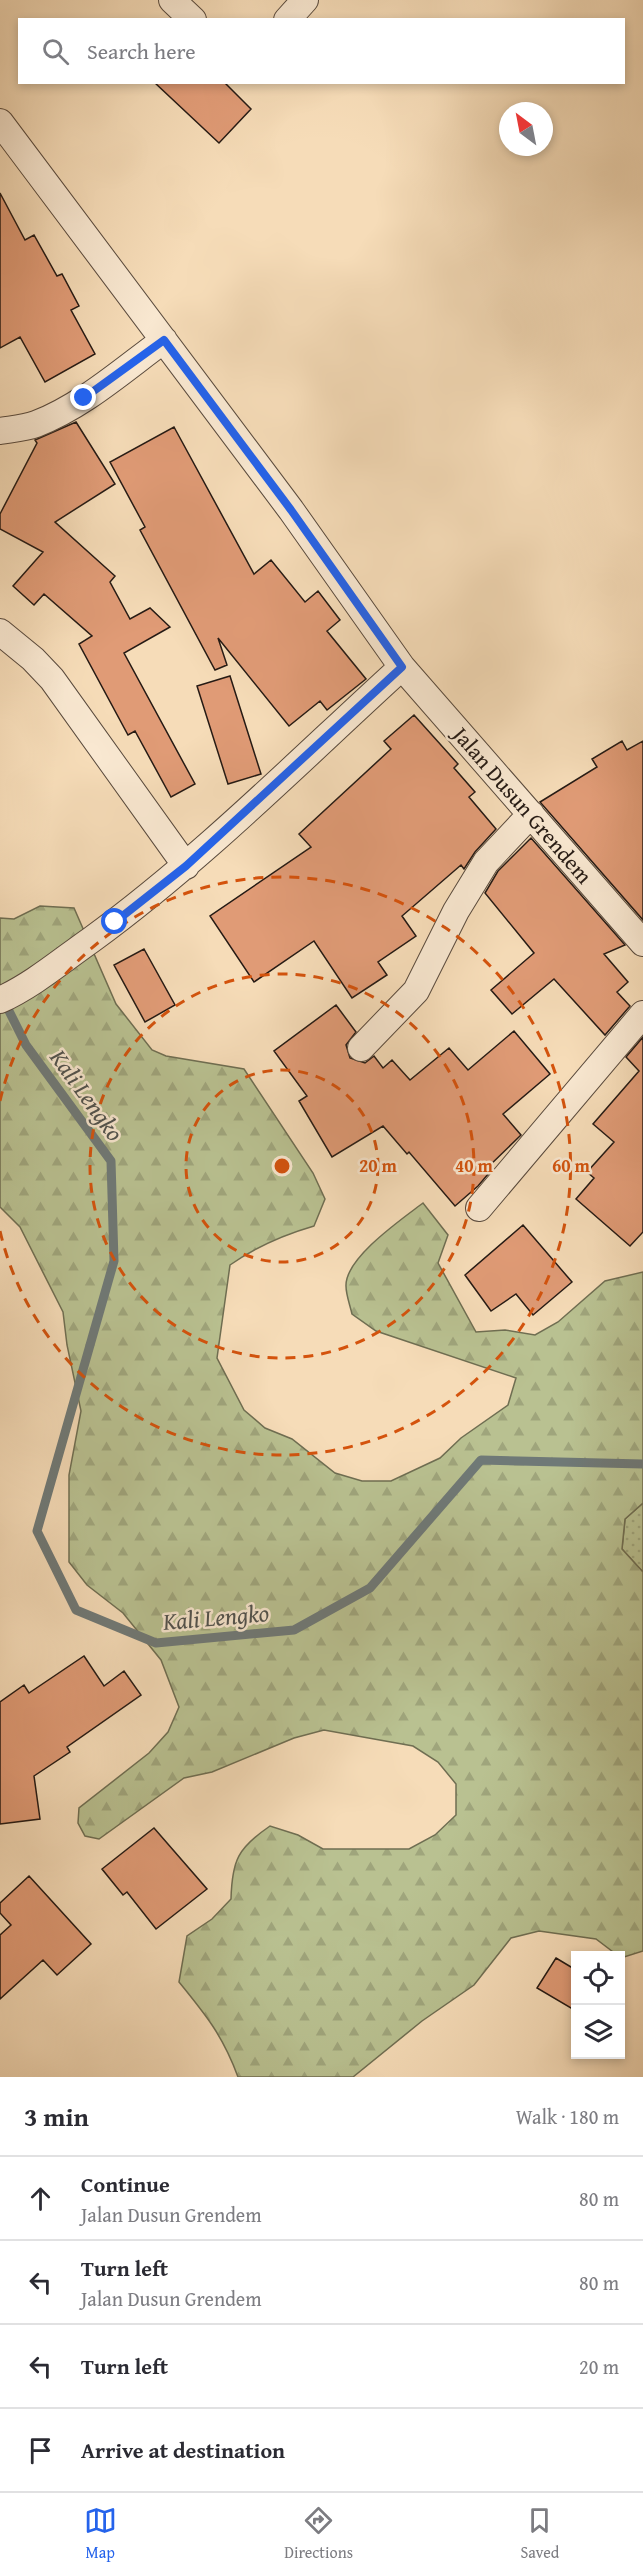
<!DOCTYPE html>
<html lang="en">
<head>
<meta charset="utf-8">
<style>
	:root { --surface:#fff; --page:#f2f2f3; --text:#2b2b33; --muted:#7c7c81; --line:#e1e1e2; --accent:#2563eb }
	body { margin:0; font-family:"Gentium Book Plus",serif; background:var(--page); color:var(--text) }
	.controls { position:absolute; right:18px; bottom:18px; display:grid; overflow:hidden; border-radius:0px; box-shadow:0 3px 9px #0003 }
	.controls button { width:54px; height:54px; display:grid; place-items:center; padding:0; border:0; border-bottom:2px solid var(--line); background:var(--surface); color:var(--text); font:30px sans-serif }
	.compass { position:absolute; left:499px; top:102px; width:54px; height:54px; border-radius:50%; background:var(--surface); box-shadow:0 3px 9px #0003; rotate:328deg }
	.stop { position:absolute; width:18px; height:18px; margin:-14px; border:4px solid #2563eb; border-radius:50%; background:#fff }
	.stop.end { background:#2563eb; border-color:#fff; box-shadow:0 2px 6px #0008 }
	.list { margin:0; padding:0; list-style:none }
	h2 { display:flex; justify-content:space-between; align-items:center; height:78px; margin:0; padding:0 24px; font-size:26px }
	h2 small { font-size:20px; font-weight:400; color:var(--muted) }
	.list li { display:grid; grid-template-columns:39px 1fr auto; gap:18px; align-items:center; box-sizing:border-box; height:84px; padding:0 24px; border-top:2px solid var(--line) }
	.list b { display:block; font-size:22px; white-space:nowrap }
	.list p { margin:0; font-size:20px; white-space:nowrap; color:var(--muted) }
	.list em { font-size:20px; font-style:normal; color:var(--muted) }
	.icon { flex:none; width:33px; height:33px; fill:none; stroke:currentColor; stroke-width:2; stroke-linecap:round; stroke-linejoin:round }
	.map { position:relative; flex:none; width:643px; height:2077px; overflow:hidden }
	.search { position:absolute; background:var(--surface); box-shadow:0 3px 9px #0003; left:18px; right:18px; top:18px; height:66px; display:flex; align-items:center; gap:15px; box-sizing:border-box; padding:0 21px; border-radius:0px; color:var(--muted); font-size:22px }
	.sheet { height:414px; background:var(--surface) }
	nav { display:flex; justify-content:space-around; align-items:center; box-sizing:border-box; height:84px; border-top:2px solid var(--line); background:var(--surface); font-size:16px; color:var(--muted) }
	nav a { display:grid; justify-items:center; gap:3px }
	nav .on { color:var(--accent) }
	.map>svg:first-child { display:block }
	.grass { fill:url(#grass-dots); stroke:#6f6e52; stroke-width:1.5 }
	.forest { fill:url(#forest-firs); stroke:#6f6e52; stroke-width:1.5 }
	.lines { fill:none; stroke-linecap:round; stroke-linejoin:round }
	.stream { stroke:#6f7977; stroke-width:9 }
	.building { fill:#e09b76; stroke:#251a14; stroke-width:1.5 }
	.minor-casing { stroke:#594a3d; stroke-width:28 }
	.minor { stroke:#f9e8d1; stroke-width:26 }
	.route { stroke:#2563eb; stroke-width:8 }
	.ring { fill:none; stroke:#d4530d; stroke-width:3; stroke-dasharray:10 8 }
	.labels { text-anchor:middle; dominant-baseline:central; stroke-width:5; stroke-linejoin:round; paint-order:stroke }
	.street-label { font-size:22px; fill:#251a14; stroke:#f9e8d1 }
	.water-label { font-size:24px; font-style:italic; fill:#50524e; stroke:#f9e8d1 }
	.centre { fill:#d4530d; stroke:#f9e8d1; stroke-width:3 }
	.ring-label { font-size:18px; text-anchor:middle; font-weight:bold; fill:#d4530d; stroke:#f9e8d1; stroke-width:5; stroke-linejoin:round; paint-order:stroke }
</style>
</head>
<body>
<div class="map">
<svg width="643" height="2077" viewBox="0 0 643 2077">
	<defs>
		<pattern id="grass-dots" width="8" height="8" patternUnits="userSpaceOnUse" patternTransform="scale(1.5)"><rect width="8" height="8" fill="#b9c191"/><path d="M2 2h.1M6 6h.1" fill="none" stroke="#9fa57c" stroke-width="1.8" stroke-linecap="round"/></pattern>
		<pattern id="forest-firs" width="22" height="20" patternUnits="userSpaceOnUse" patternTransform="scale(1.5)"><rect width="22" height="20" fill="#b9c191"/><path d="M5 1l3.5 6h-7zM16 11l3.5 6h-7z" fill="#9fa57c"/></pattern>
	</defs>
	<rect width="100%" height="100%" fill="#f6dcb8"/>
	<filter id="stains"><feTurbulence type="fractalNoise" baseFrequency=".00333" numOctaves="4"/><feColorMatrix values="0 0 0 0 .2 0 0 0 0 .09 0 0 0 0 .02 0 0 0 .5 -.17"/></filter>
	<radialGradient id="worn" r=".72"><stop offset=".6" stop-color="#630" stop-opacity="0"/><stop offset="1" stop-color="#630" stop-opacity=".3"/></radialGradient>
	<path class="grass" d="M643,1503V1572L622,1549L625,1519Z"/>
	<path class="forest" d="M40,906L74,908L116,1004L152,1050L166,1056L244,1069L313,1173L325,1199L314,1226C283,1235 257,1246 230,1265L217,1358L244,1410L265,1428L292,1439L335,1473L362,1481H391L440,1458L461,1438L508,1405L516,1378L376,1331L352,1314C350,1305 346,1295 346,1286C345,1258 402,1219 423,1203L448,1235L438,1263L476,1332L505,1330L535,1335L558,1322L605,1281L643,1272V1503L625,1519L622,1549L643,1572V1951L621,1958L596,1939L539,1931L511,1938L474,1985L422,2021L353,2077H238C223,2036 206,2015 179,1982L187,1936L212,1919L231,1899C232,1860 238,1848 270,1826L298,1835L323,1849H409L435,1835L456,1815V1784L438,1762L413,1746L324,1730L294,1738L212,1772L184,1778L99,1839L85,1836L78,1823L79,1808L149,1753L168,1732L179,1707L161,1660L123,1613L87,1585L69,1562V1475L81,1411L67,1345L63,1312L20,1227L0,1207V918L14,919Z"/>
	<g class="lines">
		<path class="stream" d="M4,1001L26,1045L111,1161L114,1261L37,1531L76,1610L156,1643L294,1630L370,1588L481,1460L643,1464"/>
	</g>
	<path class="building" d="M154,82H224L251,109L219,143Z
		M0,193L25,240L34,235L57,276L62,274L79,306L71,310L95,354L45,382L20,337L0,348Z
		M76,422L115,484L55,522L115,576L110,582L130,619L150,608L170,627L124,653L195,784L171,797L135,731L128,735L79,644L92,636L44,594L34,605L13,586L43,552L0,529V514L37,443L35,440Z
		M174,427L254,574L271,560L305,602L318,591L340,620L327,631L366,679L327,710L320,701L289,726L218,638L227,665L215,670L140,530L145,527L110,462Z
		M230,676L261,774L228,784L197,686Z
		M414,715L458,764L454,768L475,792L469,797L496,829L475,852L464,869L461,865L402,916L416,936L378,962L387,975L352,998L314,941L254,982L210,916L311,847L299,834L391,749L384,741Z
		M622,741L627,750L643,741V920L540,802L597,767L592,759Z
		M531,838L625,945L604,954L628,982L617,992L630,1006L605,1035L554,979L512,1014L491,990L534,953L485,893L498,871Z
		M144,949L175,1005L145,1022L114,965Z
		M336,1005L356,1032L346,1045L350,1058L365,1063L374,1056L383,1068L392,1060L410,1080L449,1048L468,1070L514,1031L550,1074L503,1114L521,1135L486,1169L489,1173L478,1186L455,1206L409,1152L407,1154L383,1126L332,1157L299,1101L307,1096L274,1051Z
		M643,1037V1232L630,1246L576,1199L594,1178L587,1172L614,1142L593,1124L639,1071L626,1057Z
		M523,1225L572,1282L533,1315L516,1294L491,1311L465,1275Z
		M84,1656L104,1686L124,1671L141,1695L67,1747L70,1752L34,1776L40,1819L0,1824V1702L24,1685L29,1693Z
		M154,1828L207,1889L156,1929L127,1892L123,1895L102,1869Z
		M29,1876L91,1944L57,1975L43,1960L0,1999V1935L11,1925L0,1913V1903Z
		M556,1958L576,1970V2011L537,1988Z"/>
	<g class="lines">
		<defs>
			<path id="minor" d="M172,0L193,20
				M287,20L305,0
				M0,122L291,510L402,667C300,760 202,859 91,940C61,961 33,985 0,1000
				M0,431C12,429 25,428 36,424C83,406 124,369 164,340
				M0,632L33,659L52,679L186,866
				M402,667L643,943
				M361,1048L416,991L456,911L486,862L531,814
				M479,1208L643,1014"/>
		</defs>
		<use href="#minor" class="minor-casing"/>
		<use href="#minor" class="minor"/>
	</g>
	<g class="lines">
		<path class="route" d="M84,398L164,340L291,510L402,667L186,866L115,922"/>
	</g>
	<g class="ring">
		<circle cx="282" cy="1166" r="96"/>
		<circle cx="282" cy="1166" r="192"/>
		<path d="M0 1101A289 289 0 1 1 0 1231"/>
	</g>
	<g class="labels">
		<g class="street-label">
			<text transform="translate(523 805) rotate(49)">Jalan Dusun Grendem</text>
		</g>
		<g class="water-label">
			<text transform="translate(87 1095) rotate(54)">Kali Lengko</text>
			<text transform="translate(216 1617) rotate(-5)">Kali Lengko</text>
		</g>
	</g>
	<circle cx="282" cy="1166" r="9" class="centre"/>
	<g class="ring-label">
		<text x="378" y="1172">20 m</text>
		<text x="474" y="1172">40 m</text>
		<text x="571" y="1172">60 m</text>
	</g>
	<rect width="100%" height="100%" filter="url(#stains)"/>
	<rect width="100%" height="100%" fill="url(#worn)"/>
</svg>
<div class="controls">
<button><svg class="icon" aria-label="locate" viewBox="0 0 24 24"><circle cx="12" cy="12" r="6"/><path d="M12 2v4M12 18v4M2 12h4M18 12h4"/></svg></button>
<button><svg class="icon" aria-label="layers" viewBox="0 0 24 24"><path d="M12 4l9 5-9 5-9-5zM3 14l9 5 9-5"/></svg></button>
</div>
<svg class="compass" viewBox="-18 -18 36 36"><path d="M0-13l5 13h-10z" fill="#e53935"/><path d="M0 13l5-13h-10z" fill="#7c7c81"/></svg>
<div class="stop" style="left:115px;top:922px"></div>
<div class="stop end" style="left:84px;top:398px"></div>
<div class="search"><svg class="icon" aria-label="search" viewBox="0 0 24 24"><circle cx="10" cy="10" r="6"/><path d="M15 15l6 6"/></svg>Search here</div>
</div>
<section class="sheet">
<h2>3 min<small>Walk · 180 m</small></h2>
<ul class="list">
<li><svg class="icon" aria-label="ahead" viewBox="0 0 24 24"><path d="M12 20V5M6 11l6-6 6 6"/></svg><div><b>Continue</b><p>Jalan Dusun Grendem</p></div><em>80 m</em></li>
<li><svg class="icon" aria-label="left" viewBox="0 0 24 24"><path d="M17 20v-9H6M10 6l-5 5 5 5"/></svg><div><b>Turn left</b><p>Jalan Dusun Grendem</p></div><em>80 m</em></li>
<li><svg class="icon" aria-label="left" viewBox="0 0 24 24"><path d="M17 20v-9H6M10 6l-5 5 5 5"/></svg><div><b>Turn left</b></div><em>20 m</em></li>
<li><svg class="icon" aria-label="arrive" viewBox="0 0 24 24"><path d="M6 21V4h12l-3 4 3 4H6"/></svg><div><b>Arrive at destination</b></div></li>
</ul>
</section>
<nav>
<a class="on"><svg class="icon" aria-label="map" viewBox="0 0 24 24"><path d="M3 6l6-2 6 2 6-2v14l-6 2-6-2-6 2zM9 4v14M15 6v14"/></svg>Map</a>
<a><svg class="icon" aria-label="directions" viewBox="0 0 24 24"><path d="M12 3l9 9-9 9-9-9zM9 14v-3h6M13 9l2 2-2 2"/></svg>Directions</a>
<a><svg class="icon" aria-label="saved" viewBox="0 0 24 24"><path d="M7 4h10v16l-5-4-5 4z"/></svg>Saved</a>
</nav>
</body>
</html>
